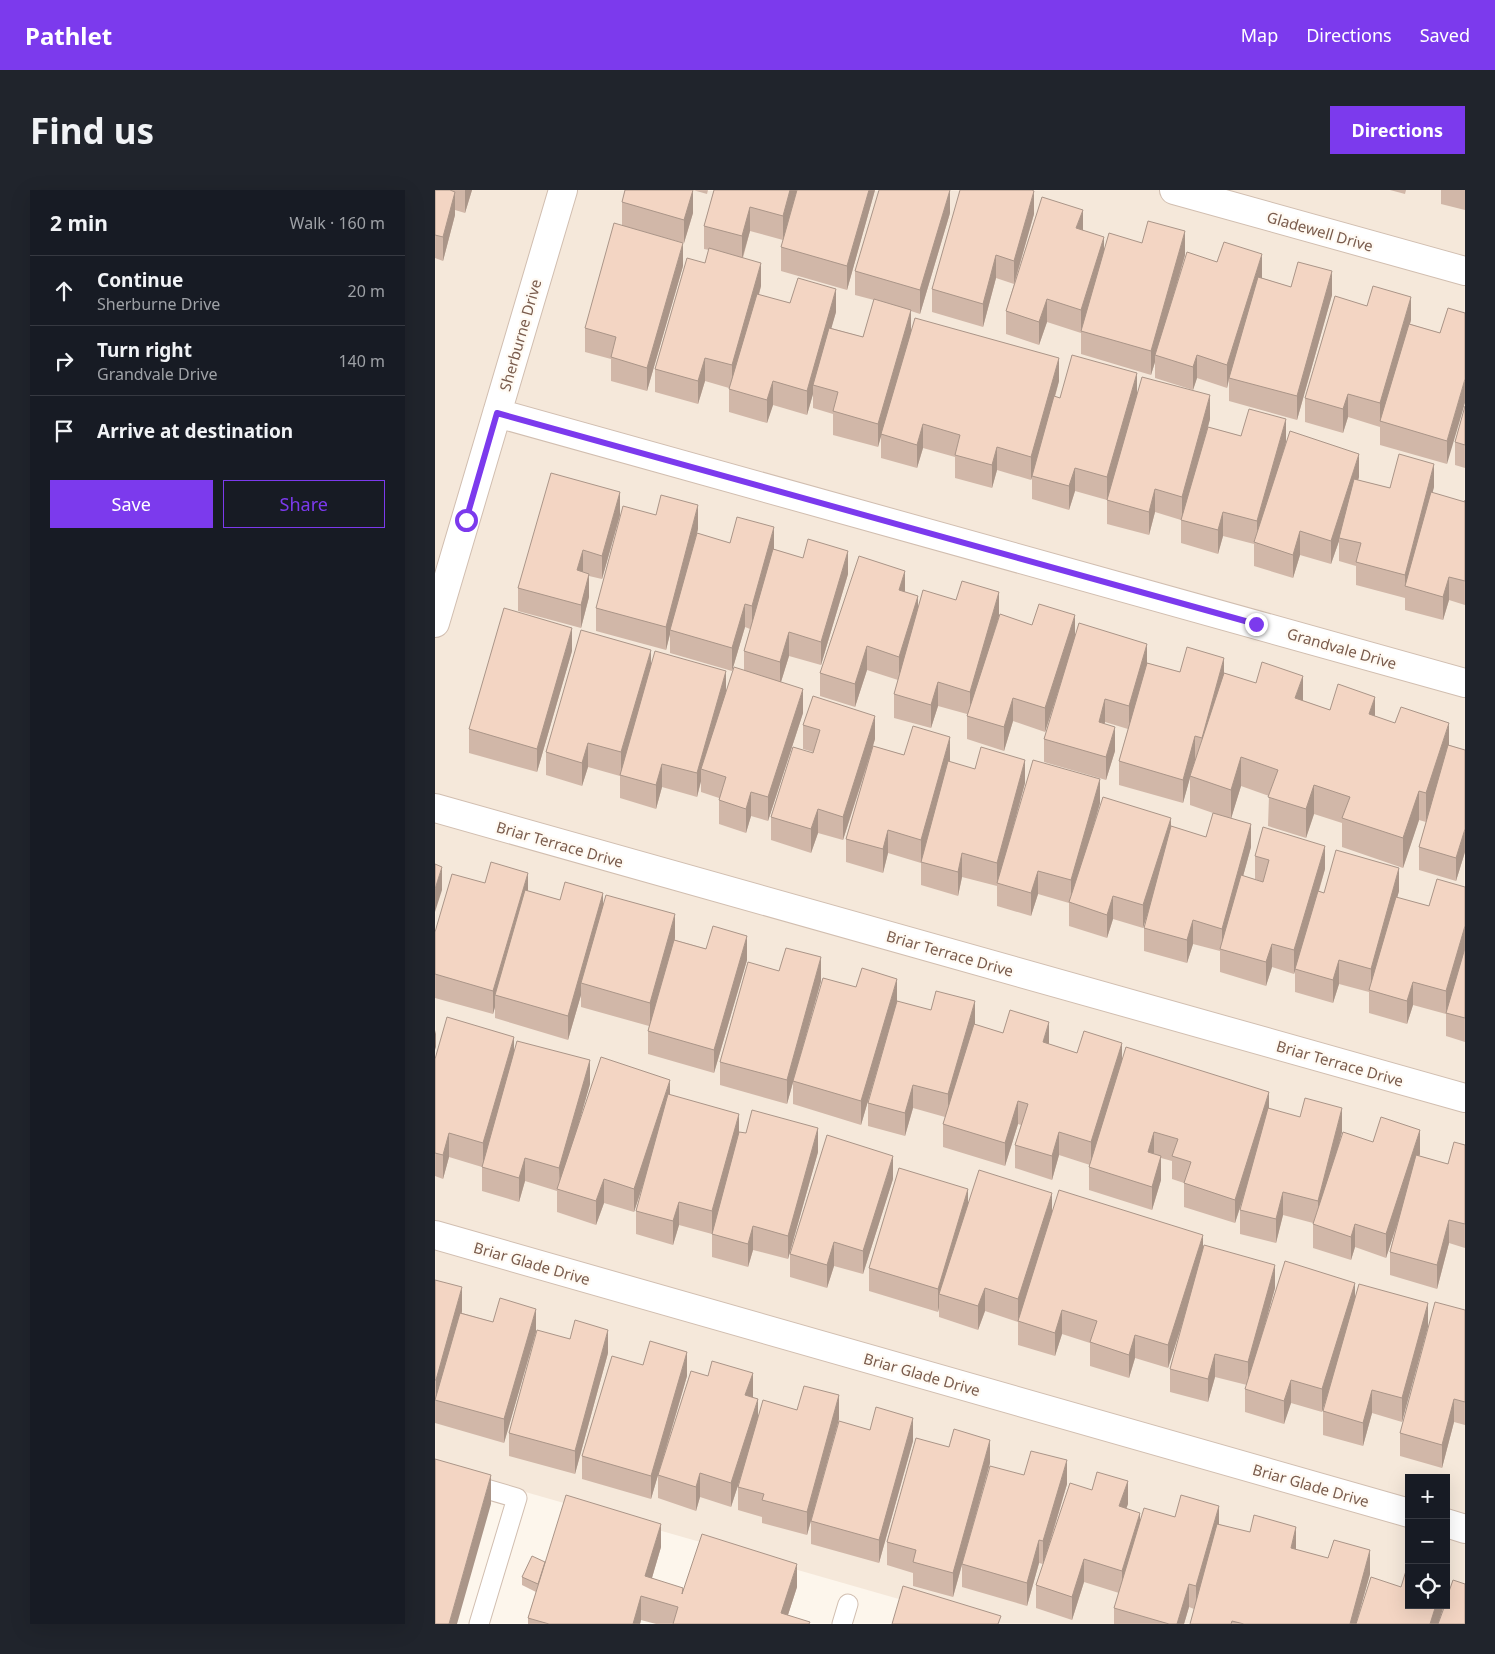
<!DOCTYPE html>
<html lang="en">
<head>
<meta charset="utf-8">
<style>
	:root { --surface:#171b24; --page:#20242c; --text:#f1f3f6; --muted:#9ea1a6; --line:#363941; --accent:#7c3aed }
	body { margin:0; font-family:"Noto Sans",sans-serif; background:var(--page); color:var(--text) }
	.controls { position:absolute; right:15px; bottom:15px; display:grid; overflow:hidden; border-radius:0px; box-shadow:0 5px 20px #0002 }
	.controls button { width:45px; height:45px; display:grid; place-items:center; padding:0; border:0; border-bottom:1px solid var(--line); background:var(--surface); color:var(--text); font:25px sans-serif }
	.stop { position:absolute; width:15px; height:15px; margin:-11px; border:4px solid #7c3aed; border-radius:50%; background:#fff }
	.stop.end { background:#7c3aed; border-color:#fff; box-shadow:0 1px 5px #0008 }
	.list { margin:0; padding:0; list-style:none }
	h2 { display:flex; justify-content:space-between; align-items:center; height:65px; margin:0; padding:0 20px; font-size:21px }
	h2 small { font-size:16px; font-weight:400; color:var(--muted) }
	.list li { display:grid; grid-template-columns:32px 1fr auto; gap:15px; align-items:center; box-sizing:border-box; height:70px; padding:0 20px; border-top:1px solid var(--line) }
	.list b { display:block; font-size:19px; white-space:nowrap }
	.list p { margin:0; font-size:16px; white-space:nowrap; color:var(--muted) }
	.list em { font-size:16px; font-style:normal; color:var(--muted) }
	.actions { display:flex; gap:10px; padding:15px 20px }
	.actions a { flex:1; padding:11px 0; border:1px solid var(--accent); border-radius:0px; text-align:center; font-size:18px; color:var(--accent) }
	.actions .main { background:var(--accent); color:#fff }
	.icon { flex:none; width:28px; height:28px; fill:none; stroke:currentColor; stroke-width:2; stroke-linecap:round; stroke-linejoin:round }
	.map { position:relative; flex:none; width:1030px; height:1434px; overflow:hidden; border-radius:0px }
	header { display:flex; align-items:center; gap:30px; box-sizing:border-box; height:70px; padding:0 25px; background:var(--accent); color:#fff }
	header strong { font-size:24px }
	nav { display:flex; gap:28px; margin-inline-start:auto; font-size:18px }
	.intro { display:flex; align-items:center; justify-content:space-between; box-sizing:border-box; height:120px; padding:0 30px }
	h1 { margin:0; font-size:35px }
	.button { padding:12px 22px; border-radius:0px; background:var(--accent); color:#fff; font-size:18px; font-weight:700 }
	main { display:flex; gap:30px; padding:0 30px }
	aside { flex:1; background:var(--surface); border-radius:0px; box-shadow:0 5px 20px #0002 }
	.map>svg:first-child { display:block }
	.residential { fill:#f5e8da; fill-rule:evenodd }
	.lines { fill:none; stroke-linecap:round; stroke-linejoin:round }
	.lane-casing { stroke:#d1beb0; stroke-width:21 }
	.street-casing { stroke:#d1beb0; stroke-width:30 }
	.lane { stroke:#fff; stroke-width:19 }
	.street { stroke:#fff; stroke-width:28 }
	.wall { fill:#d1b7a8 }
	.shaded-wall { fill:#aa9588 }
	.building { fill:#f3d5c3; stroke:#aa9588 }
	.route { stroke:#7c3aed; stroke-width:6 }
	.labels { text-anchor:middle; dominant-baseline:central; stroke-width:4.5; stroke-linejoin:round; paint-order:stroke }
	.street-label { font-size:15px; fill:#7a5c4d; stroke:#fffaf3 }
</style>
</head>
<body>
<header>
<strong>Pathlet</strong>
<nav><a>Map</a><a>Directions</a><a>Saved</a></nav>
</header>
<div class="intro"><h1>Find us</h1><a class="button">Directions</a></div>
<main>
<aside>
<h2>2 min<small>Walk · 160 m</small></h2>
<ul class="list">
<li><svg class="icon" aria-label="ahead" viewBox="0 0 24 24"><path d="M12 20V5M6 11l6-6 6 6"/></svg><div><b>Continue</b><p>Sherburne Drive</p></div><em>20 m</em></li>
<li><svg class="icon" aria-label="right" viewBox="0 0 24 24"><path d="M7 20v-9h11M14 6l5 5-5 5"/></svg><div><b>Turn right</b><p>Grandvale Drive</p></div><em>140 m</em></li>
<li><svg class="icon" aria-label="arrive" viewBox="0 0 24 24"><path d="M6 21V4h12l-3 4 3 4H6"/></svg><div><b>Arrive at destination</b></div></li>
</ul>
<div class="actions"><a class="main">Save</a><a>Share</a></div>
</aside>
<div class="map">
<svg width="1030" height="1434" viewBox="0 0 1030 1434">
	<rect width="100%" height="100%" fill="#fdf6ec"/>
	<path class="residential" d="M0,0H1030V1434H551L0,1276ZM974,1288H1011V1415H974Z"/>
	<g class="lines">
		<defs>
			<path id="lane" d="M0,1284L82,1308L44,1434
				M407,1434L413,1414"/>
			<path id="street" d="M739,0L1030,81
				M62,223L1030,493
				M0,433L128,0
				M0,618L1030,908
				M0,1045L974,1323
				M1011,1333L1030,1339"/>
		</defs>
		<use href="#lane" class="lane-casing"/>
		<use href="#street" class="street-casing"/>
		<use href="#lane" class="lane"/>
		<use href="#street" class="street"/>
	</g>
	<path class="wall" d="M0,0H37L30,23L20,20V25L8,71L0,68Z
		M190,0H273L272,4L258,0V23L249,53L187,36V12Z
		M279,0H440L412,100L346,81V57L348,50L315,41L308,68L326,96L324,105L355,113L401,122L396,138L428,147L439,110L420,105V81L515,23L485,124L476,121V142L624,191L620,207L625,208L702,204L775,229L773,237L806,246L851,252L847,268L924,287L923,290L955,298L999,297L997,303L1030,312V310V415L1014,410L1008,430L970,420V406V408L921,395V376L904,371V351L896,374L865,365L858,388L819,376V354L788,346L783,364L746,353V330L720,322L714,345L672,334V310L640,301L634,320L597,309V288L596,290L562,280L557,298L520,288V267L488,258L482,278L446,268V245L443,257L398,245V224L378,218V204L372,225L338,215L332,233L294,222V198L270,191L263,214L220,202V179L270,73L274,60L269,59V36Z
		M955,0H971L970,4Z
		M1006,0H1030V20L1006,14Z
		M599,24L580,92L648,40L669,59L750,65L739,105L827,88L856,97L897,105L862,230L794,211V190L792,198L762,188L758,200L720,188V172L716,185L646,164V143L612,132L604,155L571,144V121L579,94L561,88L548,137L497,122V99Z
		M248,76L212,201L176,191V169L150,162V138Z
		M1013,118L1012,274L945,255V235V237L913,227L908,243L870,232V208L976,130L975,134L1005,143Z
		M1030,216V278L1020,275V252Z
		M185,325L167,389L154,386V407L146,438L83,421V398Z
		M263,339L253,378L295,353L339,359L413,384L386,475L354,466L346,492L368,523L333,631L316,626L311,643L284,634V608L266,602V591L262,607L227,597L221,619L185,608V586L153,577L147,596L111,585V562L216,476L291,503L309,480V461L315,439L310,437L297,481L235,463V444L231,460L161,441V418Z
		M470,402L483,416L564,426L558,444L597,435L640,447L712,473L745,482L789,483L895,520L940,526L1014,555L1030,560V662L1021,691L984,680V657L991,632L984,630L968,678L907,657V633L879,624L871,648L833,636L834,606L806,596L796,628L816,657L808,686L828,692L820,689V666L890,679L884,701L889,703L964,701L962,708L994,716L1030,697V852L1011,846V824L978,815L972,834L934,823V802L904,794L898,813L860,802V781L859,784L837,777L831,796L785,782V761L758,754L752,773L709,761V738L713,722L708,738L678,729L672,748L634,736V713L603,704L596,726L562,716V696L527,687L523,706L486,695V672L488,666L486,673L453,663L448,683L411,672V649L433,573L408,650L383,643L376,663L336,650V627L378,562L368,559V535L440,549L438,556L469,565L515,570L514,572L590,593L576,645L665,613L659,634L736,639L771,647L778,623L755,615V587L748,613L684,595V571L693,539L670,532V534L680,561L671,590L609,572V549L633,472L610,542L578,531L569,561L532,549V524L503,516L496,538L459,528V504L463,490L432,480L420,517L385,506V483Z
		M137,461L102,582L34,563V539Z
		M50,693L93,701L125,710L168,714L240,748V750L312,770L279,883L213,864V841L214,836L146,817V805L133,850L60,828V817L58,824L0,808V742Z
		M344,781L386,791L352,914L285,895V872Z
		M462,811L568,843L614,854L642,863L687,872L907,942L904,954L938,952L985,964L984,966L1013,974L1030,955V1058L1014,1053L1002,1099L955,1085V1062L961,1037L951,1068L920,1057L916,1070L878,1058V1033L848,1025L841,1053L805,1044V1020L809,1006L800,1033L749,1017V993L737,989V971L726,968V990L717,1020L654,1000V977L655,975L624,965L617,990L580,978V955L586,935L583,934L570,976L508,957V934L510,927L478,918L470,946L433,936V913L452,845L426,935L358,914V891Z
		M79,863L155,894L141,941L235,905L304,943L383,962L353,1069L318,1060L313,1077L277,1067V1044L244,1035L238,1055L201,1044V1021L212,982L199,1022L169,1013L161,1035L122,1022V1001L90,991L84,1012L47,1001V977L14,967L8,989L0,986V869Z
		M458,989L428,1084L399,1076L392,1098L355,1087V1064Z
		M533,1015L617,1022L768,1061L840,1098L826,1148L920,1107L993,1113L967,1232L937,1223L928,1256L888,1245V1221L895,1198L887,1222L856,1213L849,1234L810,1222V1199L812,1195L780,1187L773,1212L735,1202V1179L747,1135L733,1178L700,1168L694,1188L655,1176V1153L627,1144L620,1166L583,1155V1132L550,1121L543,1140L504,1127V1117L503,1122L434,1101V1078Z
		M0,1090L27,1121V1123L58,1132L101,1142L69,1253L0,1233Z
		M1030,1120V1235L1019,1232L1007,1278L965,1266V1243Z
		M173,1163L140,1284L74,1266V1243Z
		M208,1175L252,1186L225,1280L317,1208L323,1228L362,1220L404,1229L380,1316L435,1240L478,1251L444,1373L376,1354V1331L372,1345L327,1333V1327L303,1320V1297L312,1268L296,1317L265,1307L261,1321L223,1308V1285L216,1309L147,1289V1266Z
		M555,1273L534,1349L589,1285L632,1294L610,1370L693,1314L691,1318L705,1330L740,1327L784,1334L935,1384L922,1430L1009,1415L1003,1434H755L759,1419L754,1417L749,1434H679V1418L684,1403L649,1392L637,1430L601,1418V1395L608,1374L604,1373L592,1416L527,1397V1375L518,1407L478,1396V1383L452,1375V1352Z
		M226,1357L217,1388L248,1401L362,1397L353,1425L375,1434H221L206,1430L205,1434H93V1428L101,1402L87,1395V1387L110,1372Z"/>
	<path class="shaded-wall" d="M30,0H37L30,23Z
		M258,0V23L249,53V30Z
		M355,0H362L348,50V26Z
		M434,0H440L412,100V76Z
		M515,0V23L485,124V100Z
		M599,1V24L579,94V71Z
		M20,2V25L8,71V47Z
		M315,17V41L307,69V46Z
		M648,20V43L641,38Z
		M750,41V65L721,165H720V172L716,185V161Z
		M669,47V70L646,143V120Z
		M248,53V76L212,201V178Z
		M827,64V88L795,188H794L792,198V175Z
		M561,65V88L548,137V114Z
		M326,73V96L297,199V175Z
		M897,81V105L862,230V206Z
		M401,99V122L380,196L378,195V204L372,225V201Z
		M976,107V130L946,232L945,231V237V213Z
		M612,109V132L604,155V132Z
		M476,120V143L443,257V234Z
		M762,165V188L758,200V177Z
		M270,168V191L263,214V191Z
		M624,168V191L596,290V267Z
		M702,183V207L672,311V287Z
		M1030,189V213L1012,274V251Z
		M338,191V215L332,233V210Z
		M913,204V227L908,243V219Z
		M775,205V229L747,330V307Z
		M851,229V252L822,355V331Z
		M488,234V258L482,278V255Z
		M562,257V280L557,298V275Z
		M924,264V287L905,348H904V351L896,374V351Z
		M999,274V297L973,397L970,396V408V385Z
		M640,278V301L634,320V296Z
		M720,299V322L714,345V322Z
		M185,302V325L167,389V366Z
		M263,315V339L236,440H235V444L231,460V437Z
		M788,322V346L783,364V340Z
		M339,337V361L317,439V416Z
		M865,341V365L858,388V365Z
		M148,360V384L142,380Z
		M413,361V384L386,475V452Z
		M470,381V404L464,400Z
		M154,384V407L146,438V415Z
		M1014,387V410L1008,430V407Z
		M564,402V426L535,525V502Z
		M483,406V430L464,490V467Z
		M310,414V437L297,481V458Z
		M640,425V449L610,542V518Z
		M137,438V461L102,582V559Z
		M354,442V466L345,495V472Z
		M712,454V477L694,540V516Z
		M432,456V480L420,517V494Z
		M216,460V483L186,586V562Z
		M789,468V491L767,572V548Z
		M291,481V505L266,579V591L262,607V583Z
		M868,486V515L860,508Z
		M503,492V516L496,538V515Z
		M368,499V523L333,631V607Z
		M940,507V536L934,524Z
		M578,508V531L569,561V537Z
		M670,509V532L664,556V532Z
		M440,526V549L408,650V627Z
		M1014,533V562L991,632V603Z
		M680,537V561L671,590V567Z
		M760,546V570L748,613V590Z
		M515,547V570L486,673V650Z
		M153,553V577L147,596V573Z
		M806,567V596L796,629V600Z
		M590,570V593L563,693H562V673Z
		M227,574V597L221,619V595Z
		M665,589V613L636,714V690Z
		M879,595V624L871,648V619Z
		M984,601V630L968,678V648Z
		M316,602V626L311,643V619Z
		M383,619V643L376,663V639Z
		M736,628V651L708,738V715Z
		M816,634V657L788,760L787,759V739Z
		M1030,639V662L1021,691V668Z
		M453,640V663L448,683V659Z
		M890,656V679L859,784V760Z
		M527,663V687L523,706V682Z
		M7,677V700L0,722V699Z
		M964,678V701L936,800V779Z
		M603,681V704L596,726V703Z
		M93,683V706L60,805V817L58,824V801Z
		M168,703V726L146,793V805L133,850V826Z
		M678,706V729L672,748V725Z
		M240,724V748L215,836V813Z
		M758,730V754L752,773V750Z
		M1030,736V759L1011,824V801Z
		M312,746V770L279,883V860Z
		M837,754V777L831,796V772Z
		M386,767V791L352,914V890Z
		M904,770V794L898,813V790Z
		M462,789V812L426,935V911Z
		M978,792V815L972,834V811Z
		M540,811V835L513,928V904Z
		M614,832V856L608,852Z
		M1,840V857L0,860V844Z
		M79,847V870L48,977V953Z
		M687,853V876L656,975V952Z
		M155,870V894L125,1000L124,978Z
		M235,890V913L199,1022V999Z
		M478,895V918L470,946V923Z
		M834,902V926L800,1033V1010Z
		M583,911V934L570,976V953Z
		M907,918V942L883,1035V1011Z
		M304,924V947L277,1045V1021Z
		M383,938V962L353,1069V1046Z
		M985,940V964L951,1068V1044Z
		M624,942V965L617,990V966Z
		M719,942V965L713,962Z
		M14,943V967L8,989V965Z
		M458,966V989L428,1084V1061Z
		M726,966V990L717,1020V997Z
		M90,968V991L84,1012V988Z
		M169,989V1013L161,1035V1011Z
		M533,999V1023L504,1104V1117L503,1122V1099Z
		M848,1002V1025L841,1053V1029Z
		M617,1003V1026L583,1132V1109Z
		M244,1012V1035L238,1055V1031Z
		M1014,1030V1053L1002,1099V1075Z
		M920,1034V1057L916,1070V1047Z
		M318,1036V1060L313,1077V1054Z
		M768,1045V1068L733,1178V1155Z
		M399,1052V1076L392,1098V1075Z
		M840,1075V1098L813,1196V1172Z
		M920,1093V1117L887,1222V1199Z
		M27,1097V1121L2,1210H1V1190Z
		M550,1098V1121L543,1140V1116Z
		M993,1113V1137L967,1232V1208Z
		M101,1119V1142L69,1253V1229Z
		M627,1120V1144L620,1166V1143Z
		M173,1140V1163L140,1284V1261Z
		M700,1145V1168L694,1188V1165Z
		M252,1162V1186L216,1309V1286Z
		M780,1164V1187L773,1212V1189Z
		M318,1183V1207L310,1229V1205Z
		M856,1190V1213L849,1234V1211Z
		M937,1200V1223L928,1256V1233Z
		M404,1205V1229L372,1345V1322Z
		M323,1209V1233L296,1317V1293Z
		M1019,1209V1232L1007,1278V1255Z
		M478,1228V1251L444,1373V1350Z
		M555,1250V1273L518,1407V1383Z
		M632,1270V1294L608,1375V1351Z
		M265,1283V1307L261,1321V1297Z
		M56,1285V1314L22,1434H14Z
		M693,1291V1314L684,1339V1316Z
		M784,1316V1340L761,1419V1396Z
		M705,1323V1346L687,1404V1381Z
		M226,1334V1357L211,1408L210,1386Z
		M861,1337V1360L856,1358Z
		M604,1350V1373L592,1416V1393Z
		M935,1360V1384L921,1434H915Z
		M649,1369V1392L637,1430V1407Z
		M362,1374V1397L350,1434L346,1423Z
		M754,1394V1417L749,1434H742Z
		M206,1406V1430L205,1434H198Z
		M1001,1415H1009L1003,1434H995Z"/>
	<path class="building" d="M0,0H15L20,2L8,47L0,45Z
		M190,0H258L249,30L187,12Z
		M279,0H355L348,26L315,17L307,46L269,36Z
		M362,0H434L412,76L346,57Z
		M444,0H515L485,100L420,81Z
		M525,0H597L599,1L579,71L561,65L548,114L497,99Z
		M607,7L648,20L641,38L669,47L646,120L612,109L604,132L571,121Z
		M713,31L750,41L716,161L646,141L674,43L707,53Z
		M179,33L248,53L212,178L176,167L181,147L150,138Z
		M789,52L827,64L792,175L762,165L758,177L720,165L752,62L782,72Z
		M274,58L326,73L297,175L270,168L263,191L220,179L252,68L270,73Z
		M863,72L897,81L862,206L794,188L823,87L856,97Z
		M363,88L401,99L372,201L338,191L332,210L294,199L322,104L355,113Z
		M938,96L976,107L945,213L913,204L908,219L870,208L900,106L932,116Z
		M439,109L476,120L443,234L398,221L403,202L378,195L394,138L428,147Z
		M1013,118L1030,123V189L1012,251L945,231L974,134L1005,143Z
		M480,128L624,168L596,267L562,257L557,275L520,265L525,245L488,234L482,255L446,244Z
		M637,165L702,183L672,287L640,278L634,296L597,286L619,206L625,208Z
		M707,187L775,205L747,307L720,299L714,322L672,310Z
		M1030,216V255L1020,252Z
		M814,219L851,229L822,331L788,322L783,340L746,330L773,237L806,246Z
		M855,241L924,264L896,351L865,341L858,365L819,352Z
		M964,264L999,274L970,385L921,372L926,353L904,348L919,289L955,298Z
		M116,283L185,302L167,366L148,360L142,380L154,384L146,415L83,398Z
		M996,302L1030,312V310V391L1014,387L1008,407L970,396Z
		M226,305L263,315L231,437L161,418L188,316L221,325Z
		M302,327L339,337L317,416L310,414L297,458L235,440L262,343L295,353Z
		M373,349L413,361L386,452L354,442L345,472L309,461L338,359L368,368Z
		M424,366L470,381L464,400L483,406L464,467L432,456L420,494L385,483Z
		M527,391L564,402L535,502L503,492L496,515L459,504L488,400L521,410Z
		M604,414L640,425L610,518L578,508L569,537L532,526L565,424L597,435Z
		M69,418L137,438L102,559L34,539Z
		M644,433L712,454L694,516L670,509L664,532L680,537L671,567L609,549Z
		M146,440L216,460L186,562L153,553L147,573L111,562Z
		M752,457L789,468L767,548L760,546L748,590L684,571L712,473L745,482Z
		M220,461L291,481L262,583L227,574L221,595L185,585Z
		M827,472L868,486L860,508L895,520L903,494L940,507L934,524L960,533L966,517L1014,533L991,603L984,601L968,648L907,628L915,607L879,595L871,619L833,607L843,580L806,567L796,600L755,586L789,483L821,493Z
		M299,477L368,499L333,607L316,602L311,619L284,610L291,587L266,579Z
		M378,506L440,526L408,627L383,619L376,639L336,627L358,557L378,563L385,540L368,535Z
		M478,536L515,547L486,650L453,640L448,659L411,649L438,556L469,565Z
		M1013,555L1030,560V639L1021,668L984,657Z
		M546,557L590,570L562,673L527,663L523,682L486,672L513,571L540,579Z
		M598,570L665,589L636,690L603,681L596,703L562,693Z
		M668,607L736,628L708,715L678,706L672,725L634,712Z
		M778,623L816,634L787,739L758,730L752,750L709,738L736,636L771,647Z
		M828,637L890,656L859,760L837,754L831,772L785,759L806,685L828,692L834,670L820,666Z
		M901,660L964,678L936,779L904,770L898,790L860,779L883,701L889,703Z
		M56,672L93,683L58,801L0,784V742L17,684L50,693Z
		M0,674L7,677L0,699Z
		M1002,689L1030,697V736L1011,801L978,792L972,811L934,800L961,707L994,716Z
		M130,692L168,703L133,826L60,805L90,700L125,710Z
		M171,705L240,724L215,813L146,793Z
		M278,736L312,746L279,860L213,841L239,750L271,759Z
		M351,758L386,767L352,890L285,872L313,772L344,781Z
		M1030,758V828L1011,823Z
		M427,778L462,789L426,911L358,891L388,788L421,797Z
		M501,801L540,811L513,904L478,895L470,923L433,913L462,811L496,820Z
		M575,820L614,832L608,852L642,863L649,841L687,853L656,952L624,942L617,966L580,955L593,914L583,911L570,953L508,934L539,834L568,843Z
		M12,827L79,847L48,953L14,943L8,965L0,963V869Z
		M82,851L155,870L124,978L90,968L84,988L47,977Z
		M691,857L834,902L800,1010L749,993L756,972L737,966L743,949L719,942L713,962L726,966L717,997L654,977Z
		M166,867L235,890L199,999L169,989L161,1011L122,999Z
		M233,904L304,924L277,1021L244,1012L238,1031L201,1021Z
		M870,908L907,918L883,1011L848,1002L841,1029L805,1020L833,918L865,927Z
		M317,920L383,938L353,1046L318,1036L313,1054L277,1044L304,942L311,943Z
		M946,927L985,940L951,1044L920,1034L916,1047L878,1034L908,942L938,952Z
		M392,945L458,966L428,1061L399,1052L392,1075L355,1064Z
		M1019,952L1030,955V1034L1014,1030L1002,1075L955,1062L981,965L1013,974Z
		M464,978L533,999L503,1099L434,1078Z
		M544,980L617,1003L583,1109L550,1098L543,1116L504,1104Z
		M624,1000L768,1045L733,1155L700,1145L694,1165L655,1152L662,1131L627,1120L620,1143L583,1131Z
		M769,1055L840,1075L813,1172L780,1164L773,1189L735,1179Z
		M850,1071L920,1093L887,1199L856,1190L849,1211L810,1199Z
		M0,1090L27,1097L1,1190H0Z
		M924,1094L993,1113L967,1208L937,1200L928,1233L888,1221Z
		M65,1108L101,1119L69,1229L0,1210L25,1123L58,1132Z
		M1000,1112L1030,1120V1212L1019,1209L1007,1255L965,1243Z
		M140,1130L173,1140L140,1261L74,1243L102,1140L135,1149Z
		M215,1151L252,1162L216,1286L147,1266L177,1166L208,1175Z
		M277,1171L318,1183L310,1205L323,1209L296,1293L265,1283L261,1297L223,1285L256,1181L273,1186Z
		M369,1196L404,1205L372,1322L327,1310L329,1304L303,1297L328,1210L362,1220Z
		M441,1217L478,1228L444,1350L376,1331L404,1231L435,1240Z
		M519,1239L555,1250L518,1383L478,1372L481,1360L452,1352L481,1248L514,1257Z
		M596,1261L632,1270L608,1351L604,1350L592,1393L527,1374L555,1276L589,1285Z
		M0,1269L56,1285L14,1434H0Z
		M662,1282L693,1291L684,1316L705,1323L687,1381L649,1369L637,1407L601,1395L635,1293L657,1300Z
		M131,1305L226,1334L210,1386L248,1398L247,1404L267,1344L362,1374L346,1423L375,1432L374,1434H238L243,1417L206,1406L198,1434H114L93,1428Z
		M746,1305L784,1316L761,1396L754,1394L742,1434H734L679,1418L709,1318L740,1327Z
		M819,1325L861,1337L856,1358L893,1368L899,1350L935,1360L915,1434H809L797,1431L796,1434H755L782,1334L815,1342Z
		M97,1366L110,1372L103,1394L87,1387Z
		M974,1371V1415H1001L995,1434H921L936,1387L966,1397Z
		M1018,1390L1030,1394V1434H1003L1010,1415H1011V1410Z
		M468,1396L566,1426L563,1434H457Z"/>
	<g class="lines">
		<path class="route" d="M31,330L62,223L821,434"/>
	</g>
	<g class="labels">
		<g class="street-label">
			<text transform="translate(885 41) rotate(16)">Gladewell Drive</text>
			<text transform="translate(85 145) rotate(-74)">Sherburne Drive</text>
			<text transform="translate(907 458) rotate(16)">Grandvale Drive</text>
			<text transform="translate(125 654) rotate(16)">Briar Terrace Drive</text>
			<text transform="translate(515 763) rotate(16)">Briar Terrace Drive</text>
			<text transform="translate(905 873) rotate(16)">Briar Terrace Drive</text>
			<text transform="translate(97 1073) rotate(16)">Briar Glade Drive</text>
			<text transform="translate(487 1184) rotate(16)">Briar Glade Drive</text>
			<text transform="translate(876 1295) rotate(16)">Briar Glade Drive</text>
		</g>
	</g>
</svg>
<div class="controls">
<button>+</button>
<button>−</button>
<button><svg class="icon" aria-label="locate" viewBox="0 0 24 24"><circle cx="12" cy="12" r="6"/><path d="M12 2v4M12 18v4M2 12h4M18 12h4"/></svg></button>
</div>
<div class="stop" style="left:31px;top:330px"></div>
<div class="stop end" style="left:821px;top:434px"></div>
</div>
</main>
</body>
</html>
